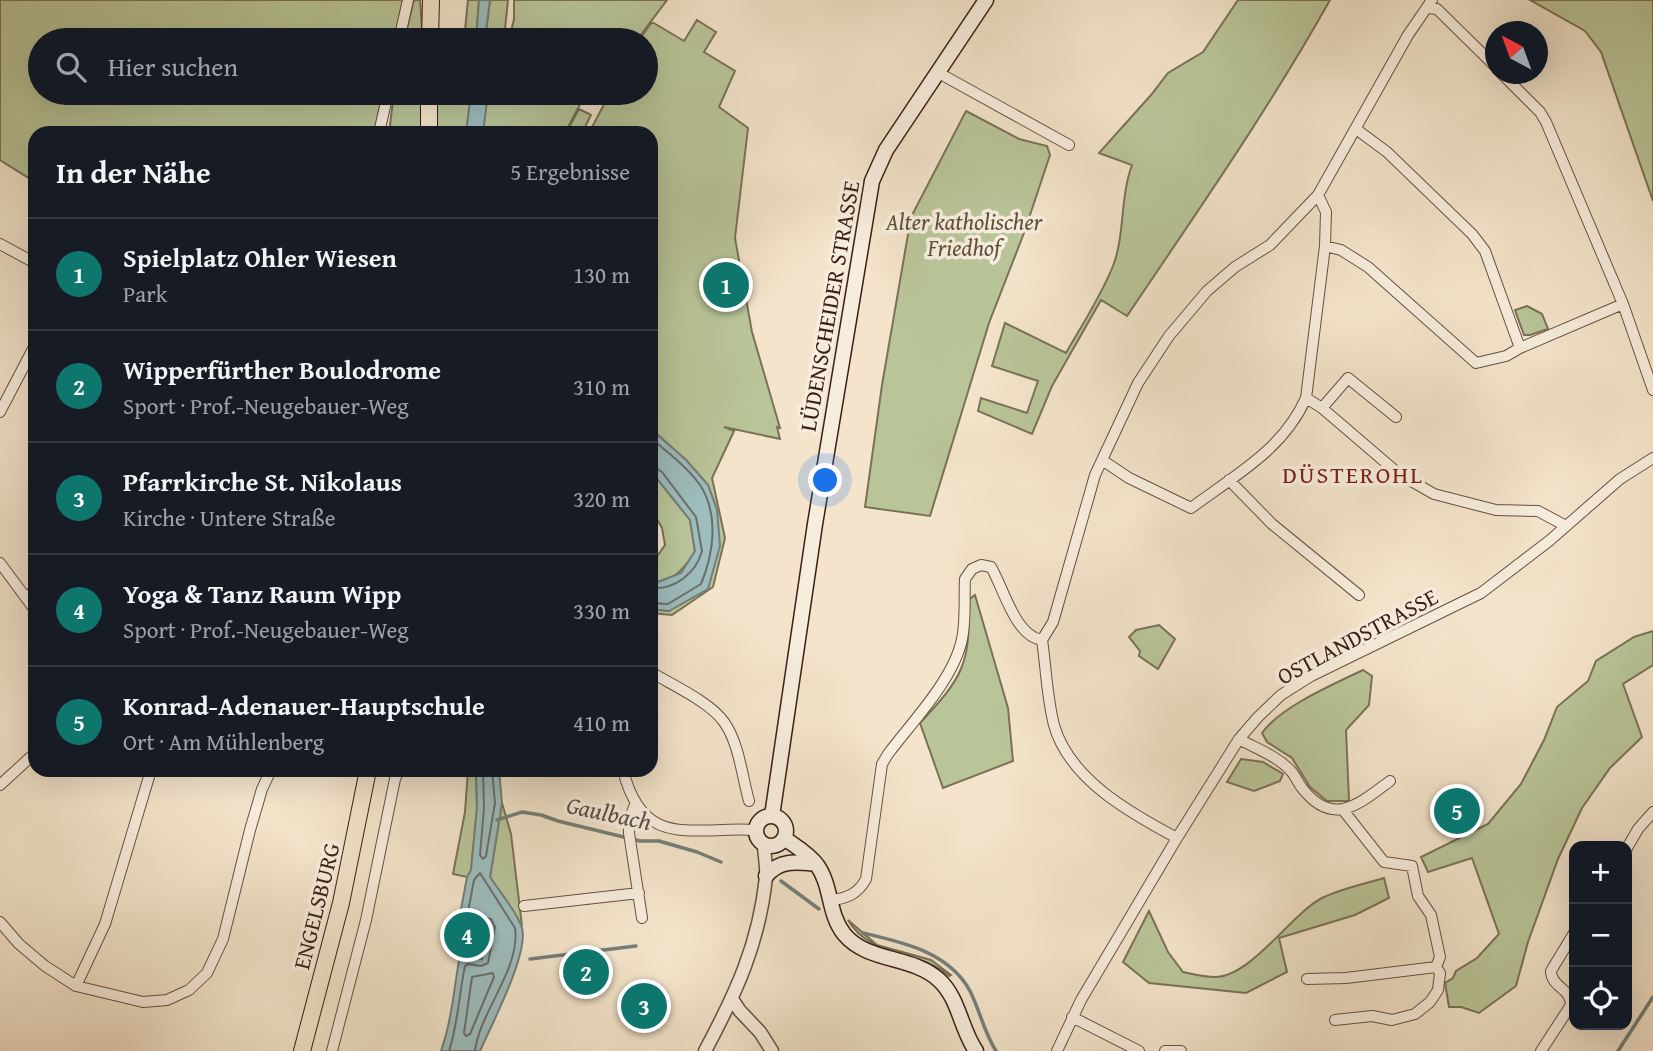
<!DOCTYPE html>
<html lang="de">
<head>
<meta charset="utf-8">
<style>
	:root { --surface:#171b24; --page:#20242c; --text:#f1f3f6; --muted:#9ea1a6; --line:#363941; --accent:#0f766e }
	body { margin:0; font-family:"Gentium Book Plus",serif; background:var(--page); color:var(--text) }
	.controls { position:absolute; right:21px; bottom:21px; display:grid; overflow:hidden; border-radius:14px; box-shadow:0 7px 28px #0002 }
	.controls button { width:63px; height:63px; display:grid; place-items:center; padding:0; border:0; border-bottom:2px solid var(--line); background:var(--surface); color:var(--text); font:35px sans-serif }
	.compass { position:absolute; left:1485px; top:21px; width:63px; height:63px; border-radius:50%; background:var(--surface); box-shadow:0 7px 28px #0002; rotate:319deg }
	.you { position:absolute; left:826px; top:481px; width:24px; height:24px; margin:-18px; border:5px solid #fff; border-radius:50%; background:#1a73e8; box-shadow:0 0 0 10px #1a73e833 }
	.badge { display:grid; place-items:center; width:46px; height:46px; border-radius:50%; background:var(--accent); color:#fff; font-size:23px; font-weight:700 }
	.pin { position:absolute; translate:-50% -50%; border:4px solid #fff; box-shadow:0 2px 7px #0006 }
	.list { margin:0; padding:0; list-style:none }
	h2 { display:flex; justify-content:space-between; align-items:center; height:91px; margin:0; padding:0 28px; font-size:30px }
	h2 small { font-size:23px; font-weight:400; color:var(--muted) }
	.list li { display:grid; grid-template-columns:46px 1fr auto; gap:21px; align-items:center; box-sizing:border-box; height:112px; padding:0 28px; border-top:2px solid var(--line) }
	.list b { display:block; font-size:26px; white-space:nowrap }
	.list p { margin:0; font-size:23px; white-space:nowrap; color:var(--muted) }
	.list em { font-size:23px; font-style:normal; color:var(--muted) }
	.icon { flex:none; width:38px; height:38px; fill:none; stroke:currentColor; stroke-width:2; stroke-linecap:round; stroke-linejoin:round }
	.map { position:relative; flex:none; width:1653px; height:1051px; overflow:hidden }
	.search { position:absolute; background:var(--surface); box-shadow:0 7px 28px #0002; left:28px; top:28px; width:630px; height:77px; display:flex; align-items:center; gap:18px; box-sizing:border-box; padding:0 24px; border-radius:38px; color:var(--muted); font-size:26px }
	.panel { position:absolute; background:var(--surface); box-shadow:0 7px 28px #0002; left:28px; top:126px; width:630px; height:651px; border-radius:21px }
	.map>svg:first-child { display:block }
	.green { fill:#b9c599; stroke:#7a7257; stroke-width:2 }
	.water { fill:#9dbdbe; stroke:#757e7a; stroke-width:2 }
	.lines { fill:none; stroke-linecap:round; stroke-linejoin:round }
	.shore { stroke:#6c6e6a; stroke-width:2 }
	.stream { stroke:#757e7a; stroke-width:3.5 }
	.minor-casing { stroke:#685042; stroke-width:12 }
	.tertiary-casing { stroke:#685042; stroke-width:15 }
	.secondary-casing { stroke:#3a1f15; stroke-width:17 }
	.primary-casing { stroke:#3a1f15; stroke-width:18 }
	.minor { stroke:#f7eddd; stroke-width:10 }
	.tertiary { stroke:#f7eddd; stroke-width:12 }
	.secondary { stroke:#f7eddd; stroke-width:14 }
	.primary { stroke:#f3e4cb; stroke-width:16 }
	.labels { text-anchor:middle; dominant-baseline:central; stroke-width:7; stroke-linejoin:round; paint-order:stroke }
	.park-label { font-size:23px; font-style:italic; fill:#60513d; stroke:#f7eddd }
	.street-label { font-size:23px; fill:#3a1f15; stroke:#f7eddd }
	.neighbourhood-label { font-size:24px; letter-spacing:2px; fill:#7a1f14; stroke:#f7eddd }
	.water-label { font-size:24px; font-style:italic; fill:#584e48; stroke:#f7eddd }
</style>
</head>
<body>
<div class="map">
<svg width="1653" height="1051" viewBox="0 0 1653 1051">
	<rect width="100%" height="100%" fill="#f3e4cb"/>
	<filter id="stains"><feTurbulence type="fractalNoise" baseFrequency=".00286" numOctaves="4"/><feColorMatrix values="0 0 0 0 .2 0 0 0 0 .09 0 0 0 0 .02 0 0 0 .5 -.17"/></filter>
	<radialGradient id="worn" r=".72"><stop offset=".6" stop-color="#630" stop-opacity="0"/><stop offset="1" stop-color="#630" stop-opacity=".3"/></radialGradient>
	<path class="green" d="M0,0H403L394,40H40V93H383L374,133H35V182L0,160Z
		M414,0H420L423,40H404Z
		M468,0H479L476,40H464Z
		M490,0H508L505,29L501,40L485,39Z
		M514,0H667L637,40H509L514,19Z
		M1238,0H1330C1269,109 1197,212 1127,316L1101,300L1052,386L1032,434L978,411L981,398L1027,413L1038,381L992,366L1005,323L1066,353C1082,325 1101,296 1113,266C1125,235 1120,197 1132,165L1099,153L1151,95L1168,73L1203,52Z
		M1530,0H1653V201L1601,52L1585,31Z
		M697,20L716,32L704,52L735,71L719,107L748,128L735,238L752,332L780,428L777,427L780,439L724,427L734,431L712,478L725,538L713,587L672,615L651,613V609L669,611L717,510L708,485L686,460L651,429V133H589L610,93H646V40H639L652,22L684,41Z
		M394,93H586L565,133H395L390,125Z
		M579,109L591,115L582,133H566Z
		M966,111L1019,139L1047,146L1050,155L1024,233L989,323L930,516L865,507L882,385L911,217Z
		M1527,306L1542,314L1548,329L1530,335H1524L1515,310Z
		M651,471L690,520L695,552C683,569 675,582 651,582V565L665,545L662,528L651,509Z
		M975,595L1008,708L1013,761L943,788L920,723C963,677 971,664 968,600Z
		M1159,625L1175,639L1158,669L1139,656L1140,651L1129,637L1136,630Z
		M1653,631V665L1623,684L1642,737L1610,768L1582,808L1558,859L1528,942L1516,986L1479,1013L1461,1007H1449L1445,983L1453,978L1456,971L1477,958L1499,934L1472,858L1428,872L1421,857L1488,824L1521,784L1544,740L1557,707L1588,681L1596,661L1634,637Z
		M1363,670L1372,676L1369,705L1346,730L1349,801H1327L1310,787L1292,758L1267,742L1262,733C1280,707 1334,684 1363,670Z
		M1241,759L1263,762L1283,774L1280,781L1254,791L1227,782Z
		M468,770H476L477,808L471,871L467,877L453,874L465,812Z
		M502,803L511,834L522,926L490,877Z
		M1384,878L1389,898L1355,915L1279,938L1287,972L1246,993L1149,983L1123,962L1149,911L1168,952L1183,972C1193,974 1205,977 1215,977C1251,977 1291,914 1322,898C1340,889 1364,884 1384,878Z
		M848,920L877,945L931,960L951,975L949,976C918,949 870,958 848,920Z
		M599,954L601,983L576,985L574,957Z"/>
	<path class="water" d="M479,0H490L485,39L487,40H476Z
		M471,93H488L483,133H466Z
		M651,429L686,460L708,485L717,510L720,546L708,589L669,611L651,609V582H658L681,573L695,551L690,520L651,471Z
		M476,770H499L502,803L490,877C499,891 518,913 522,928C529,953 491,1026 480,1051H441C452,1020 454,987 460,955L482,959L488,926L459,920L467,877L471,870L477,808Z"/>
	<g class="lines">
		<path class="shore" d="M651,438C668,453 690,469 702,488C719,518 713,555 701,584L668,604L651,603
			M651,467L656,468L662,472L696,517L702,551C696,573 675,590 651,588
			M483,770L484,808L480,855L483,859L486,856L495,803L492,770
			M493,973L494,977L470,1034L466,1036L464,1033L472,977Z
			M449,1051C458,1024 459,994 465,966L468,964L481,966L488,963L495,927L491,919L470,915L468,912L474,880L480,873L515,928C521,968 479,1013 475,1051"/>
		<path class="stream" d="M497,820L522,812L541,815L558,821L640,841H659L697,852L721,862
			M781,881L819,909
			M863,933C902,942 949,952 970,991C980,1011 984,1032 996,1051
			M530,959L636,946
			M1618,1051L1653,997"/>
		<defs>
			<path id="minor" d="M1428,8L1437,9L1496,67
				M399,40L408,0
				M937,72L1069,145
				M1502,74L1540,112L1546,122L1623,304L1653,390
				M1356,129L1387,152L1472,234L1485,251L1520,348L1623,304
				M379,133L388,93
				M0,244L35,263
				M1325,246L1341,250L1368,267L1476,363L1506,356L1520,348
				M1306,398L1322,408L1399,474L1434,494L1496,510L1538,511L1566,526
				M1322,408L1348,378L1396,417
				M0,412L35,345
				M1102,460L1129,478L1191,508C1235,475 1283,450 1306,398L1325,246L1326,212L1318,195
				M1229,480L1272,524L1359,595
				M0,563L35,610
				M26,598L35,590
				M1042,640L1053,622L1095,475L1138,383L1169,336L1207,291L1235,267L1270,245L1318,195L1408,35L1432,0
				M1042,640C1046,667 1047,698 1054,725C1069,779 1130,813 1177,838
				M651,672C672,685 710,702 724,722C739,743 742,776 749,801
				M1239,739C1255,748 1277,756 1290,770C1295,775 1298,783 1302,788C1333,828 1359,804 1390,781
				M623,770C643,851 693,826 756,830
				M0,785L35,753
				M635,805L629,819V833L642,918
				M1627,848L1638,829L1653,812
				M830,900C846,899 858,894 866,879L882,764L888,754C912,722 954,679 962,639C966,620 964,598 965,579L972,569L981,565L991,567C1004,589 1015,636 1042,640
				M524,906L639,893
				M0,922L19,944L45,966L76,986L143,1002L167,1000L189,990L207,973L223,939L250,830L262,789L271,770
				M1307,979L1346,978L1436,967L1440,957L1431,915L1418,896L1412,866L1384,862L1343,810
				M76,986L105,924L151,770
				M1072,1017L1139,1051
				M1335,1020L1372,1016L1392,1020L1415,1014L1430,1002L1438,990L1440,973L1436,967
				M332,1051L366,920L395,779L399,770
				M1057,1051L1081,1000L1177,838L1239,739L1258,717L1281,695L1311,676L1481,593L1549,541L1620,479L1653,458
				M1165,1051H1181
				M1541,1051L1571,1005C1571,988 1551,987 1551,971L1574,933"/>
			<path id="tertiary" d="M732,999L740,1011L760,1032L772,1051
				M705,1051C736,993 759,944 766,877C767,866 764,855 764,844"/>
			<path id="secondary" d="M772,816L815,524L872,181L886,150L986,0
				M756 831a15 15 0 1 1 30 0a15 15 0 1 1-30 0Z
				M784,838C795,846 808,853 817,865C832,886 828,914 844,934C868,963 912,955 939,980C959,998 961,1030 976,1051
				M766,876C780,859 797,862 816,864"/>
			<path id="primary" d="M430,40L431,0
				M429,133V93
				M302,1051L341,903L368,770"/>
		</defs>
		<use href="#minor" class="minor-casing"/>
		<use href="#tertiary" class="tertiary-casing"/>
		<use href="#secondary" class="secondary-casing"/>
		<use href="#primary" class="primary-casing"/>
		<use href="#minor" class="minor"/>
		<use href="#tertiary" class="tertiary"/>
		<use href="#secondary" class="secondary"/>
		<use href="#primary" class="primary"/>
	</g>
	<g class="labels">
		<g class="park-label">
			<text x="964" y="221">Alter katholischer<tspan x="964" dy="26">Friedhof</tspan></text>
		</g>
		<g class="street-label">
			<text transform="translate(829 306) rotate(-80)">LÜDENSCHEIDER STRASSE</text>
			<text transform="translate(1357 636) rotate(-28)">OSTLANDSTRASSE</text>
			<text transform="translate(316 906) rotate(-76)">ENGELSBURG</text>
		</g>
		<g class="neighbourhood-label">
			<text x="1353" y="474">DÜSTEROHL</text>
		</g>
		<g class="water-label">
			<text transform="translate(609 813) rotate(12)">Gaulbach</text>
		</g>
	</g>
	<rect width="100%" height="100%" filter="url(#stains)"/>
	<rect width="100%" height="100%" fill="url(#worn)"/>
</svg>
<div class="controls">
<button>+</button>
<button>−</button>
<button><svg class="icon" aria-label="locate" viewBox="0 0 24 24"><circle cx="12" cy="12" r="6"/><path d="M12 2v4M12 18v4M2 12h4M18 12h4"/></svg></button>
</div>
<svg class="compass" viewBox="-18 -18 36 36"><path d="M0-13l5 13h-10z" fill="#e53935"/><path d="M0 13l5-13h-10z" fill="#9ea1a6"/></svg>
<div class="you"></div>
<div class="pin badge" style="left:726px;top:285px">1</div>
<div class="pin badge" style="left:586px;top:972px">2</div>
<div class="pin badge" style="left:644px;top:1006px">3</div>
<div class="pin badge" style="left:467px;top:935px">4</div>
<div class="pin badge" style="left:1457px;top:811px">5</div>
<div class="search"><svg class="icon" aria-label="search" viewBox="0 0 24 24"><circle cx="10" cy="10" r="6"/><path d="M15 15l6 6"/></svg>Hier suchen</div>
<section class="panel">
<h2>In der Nähe<small>5 Ergebnisse</small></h2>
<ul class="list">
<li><span class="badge">1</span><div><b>Spielplatz Ohler Wiesen</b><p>Park</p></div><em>130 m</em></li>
<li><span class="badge">2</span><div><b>Wipperfürther Boulodrome</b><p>Sport · Prof.-Neugebauer-Weg</p></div><em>310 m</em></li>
<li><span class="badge">3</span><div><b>Pfarrkirche St. Nikolaus</b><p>Kirche · Untere Straße</p></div><em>320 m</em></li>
<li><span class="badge">4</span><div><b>Yoga &amp; Tanz Raum Wipp</b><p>Sport · Prof.-Neugebauer-Weg</p></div><em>330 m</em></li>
<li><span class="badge">5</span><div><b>Konrad-Adenauer-Hauptschule</b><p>Ort · Am Mühlenberg</p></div><em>410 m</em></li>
</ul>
</section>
</div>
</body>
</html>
